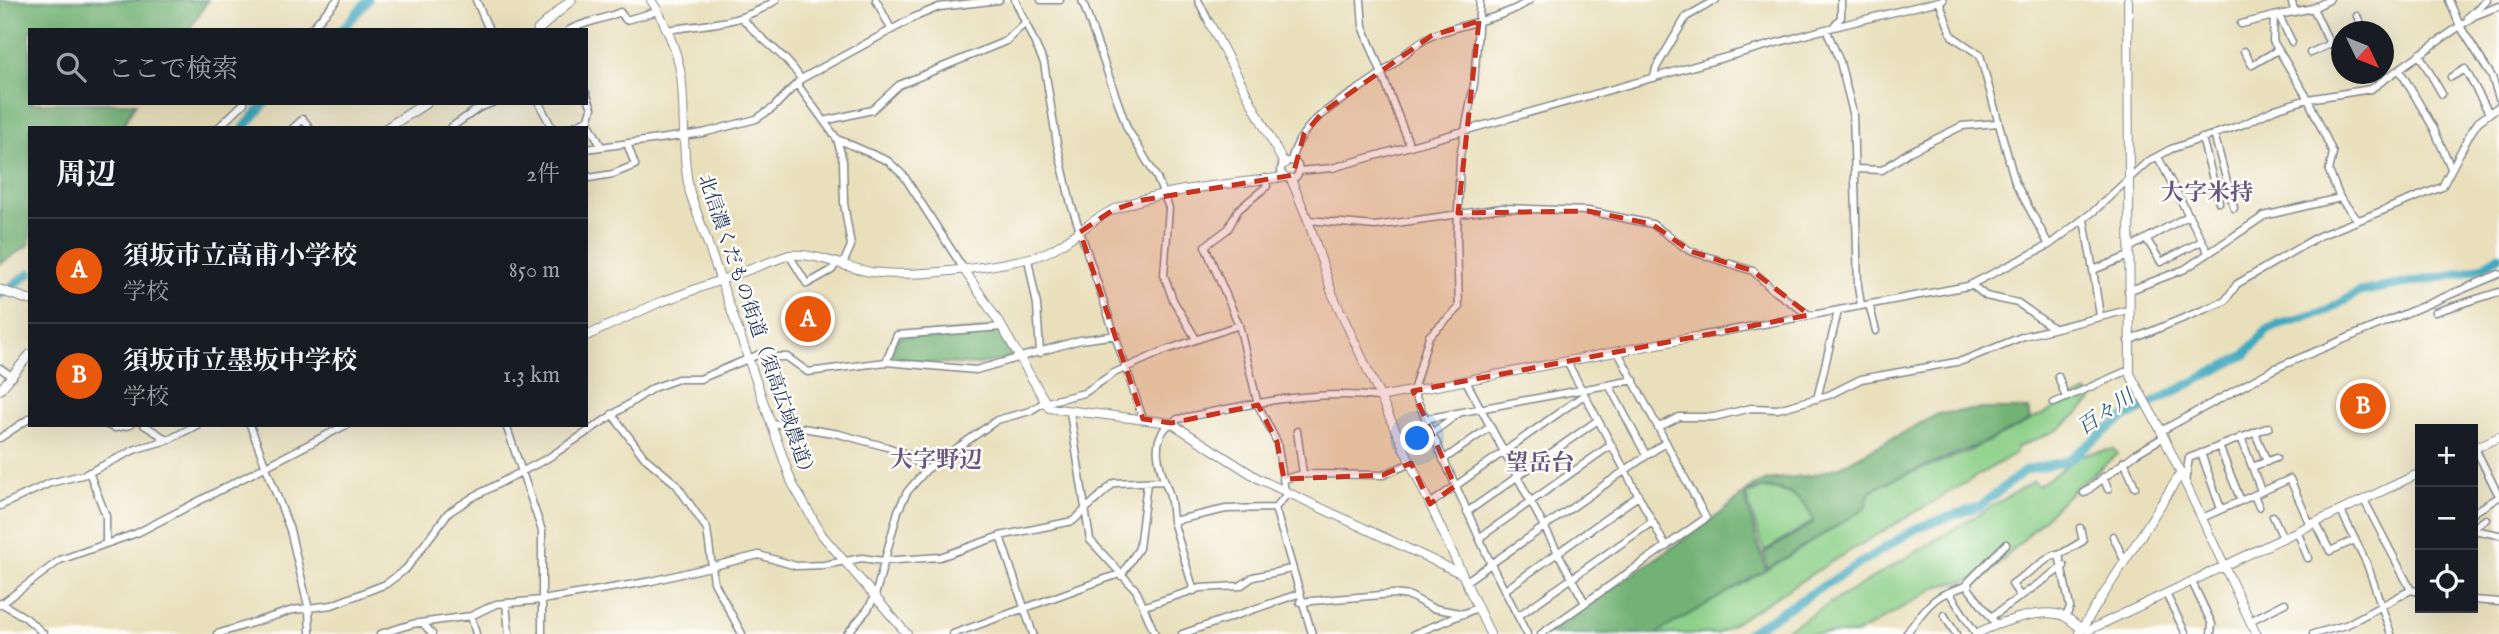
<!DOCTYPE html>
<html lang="ja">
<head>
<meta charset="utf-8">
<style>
	:root { --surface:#171b24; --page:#20242c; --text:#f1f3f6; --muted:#9ea1a6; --line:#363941; --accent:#ea580c }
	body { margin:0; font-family:"IM FELL English","Noto Serif JP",serif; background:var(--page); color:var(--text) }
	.controls { position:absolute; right:21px; bottom:21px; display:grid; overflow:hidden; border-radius:0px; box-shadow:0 7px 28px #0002 }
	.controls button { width:63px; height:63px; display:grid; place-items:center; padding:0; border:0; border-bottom:2px solid var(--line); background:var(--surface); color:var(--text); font:35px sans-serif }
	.compass { position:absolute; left:2331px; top:21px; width:63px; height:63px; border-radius:50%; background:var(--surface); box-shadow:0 7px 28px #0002; rotate:133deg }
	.you { position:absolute; left:1418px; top:439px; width:24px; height:24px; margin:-18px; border:5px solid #fff; border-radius:50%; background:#1a73e8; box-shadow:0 0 0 10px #1a73e833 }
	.badge { display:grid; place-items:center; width:46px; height:46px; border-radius:50%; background:var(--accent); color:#fff; font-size:23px; font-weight:700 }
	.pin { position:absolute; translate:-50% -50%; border:4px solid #fff; box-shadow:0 2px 7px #0006 }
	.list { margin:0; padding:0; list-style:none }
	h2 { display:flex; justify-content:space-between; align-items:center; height:91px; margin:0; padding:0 28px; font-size:30px }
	h2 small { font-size:23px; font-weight:400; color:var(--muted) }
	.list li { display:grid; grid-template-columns:46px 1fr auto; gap:21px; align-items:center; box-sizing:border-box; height:105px; padding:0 28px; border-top:2px solid var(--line) }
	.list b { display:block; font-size:26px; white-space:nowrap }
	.list p { margin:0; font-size:23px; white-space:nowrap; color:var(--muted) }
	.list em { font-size:23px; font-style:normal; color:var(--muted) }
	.icon { flex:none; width:38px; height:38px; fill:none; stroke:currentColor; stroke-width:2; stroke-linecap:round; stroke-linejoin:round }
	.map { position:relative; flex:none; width:2499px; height:634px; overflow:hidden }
	.search { position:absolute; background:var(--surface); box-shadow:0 7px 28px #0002; left:28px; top:28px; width:560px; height:77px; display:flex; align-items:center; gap:18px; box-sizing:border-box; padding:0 24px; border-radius:0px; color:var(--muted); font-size:26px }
	.panel { position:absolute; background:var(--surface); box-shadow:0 7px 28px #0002; left:28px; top:126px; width:560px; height:301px; border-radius:0px }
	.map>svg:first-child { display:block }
	.green { fill:#8dd089; stroke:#548074; stroke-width:2 }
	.forest { fill:#72b275; stroke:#46706a; stroke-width:2 }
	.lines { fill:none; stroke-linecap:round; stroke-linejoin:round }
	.river { stroke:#3fa8bf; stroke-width:9 }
	.street-casing { stroke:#82878c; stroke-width:9 }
	.secondary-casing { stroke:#82878c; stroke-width:10 }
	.primary-casing { stroke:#82878c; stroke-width:11 }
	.street { stroke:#fff; stroke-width:6 }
	.secondary { stroke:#fff; stroke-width:8 }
	.primary { stroke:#fff; stroke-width:9 }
	.marked { fill:#c8321e; fill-opacity:0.2; stroke:#c8321e; stroke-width:5; stroke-dasharray:14 9; stroke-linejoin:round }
	.labels { text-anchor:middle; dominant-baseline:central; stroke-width:5; stroke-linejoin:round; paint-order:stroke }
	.street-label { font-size:19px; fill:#1b2f5e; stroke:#fdfcf7 }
	.water-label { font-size:21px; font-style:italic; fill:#295f85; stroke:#fdfcf7 }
	.quarter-label { font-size:23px; font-weight:bold; fill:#685781; stroke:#fdfcf7 }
</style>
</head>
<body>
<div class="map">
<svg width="2499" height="634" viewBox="0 0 2499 634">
	<rect width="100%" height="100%" fill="#fdfcf7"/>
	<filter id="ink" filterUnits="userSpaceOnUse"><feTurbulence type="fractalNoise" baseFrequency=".0143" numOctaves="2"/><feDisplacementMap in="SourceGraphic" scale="14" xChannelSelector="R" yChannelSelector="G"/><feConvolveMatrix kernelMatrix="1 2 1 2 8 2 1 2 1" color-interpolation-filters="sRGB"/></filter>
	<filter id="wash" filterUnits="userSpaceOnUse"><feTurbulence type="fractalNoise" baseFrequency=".00686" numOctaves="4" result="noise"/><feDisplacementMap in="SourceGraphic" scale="28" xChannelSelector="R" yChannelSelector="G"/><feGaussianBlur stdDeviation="1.57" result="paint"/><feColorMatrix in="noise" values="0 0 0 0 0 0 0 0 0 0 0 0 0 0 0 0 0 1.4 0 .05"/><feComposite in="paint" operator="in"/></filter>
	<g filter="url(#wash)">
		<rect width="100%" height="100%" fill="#e9dfbb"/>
		<path class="green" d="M2087,392L2092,401L2060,429L2016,448V453L1836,559L1717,634H1655L1768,569L1864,508L1870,491L1891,480L1965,453Z
			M2114,449L2118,454L2073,490L1986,577L1939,586L1857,634H1779L2034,481L2038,486L2081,455Z
			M1761,489C1783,488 1808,497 1813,521L1764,551L1746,495Z"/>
		<path class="forest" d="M0,0H208L189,30H30V103H136L121,128H30V244L0,264Z
			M999,328L1014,358L974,365L888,360L898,337Z
			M1981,409H2028L2030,420C1977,450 1923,463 1870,491L1865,508L1768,569L1764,553L1813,523C1808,493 1768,477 1744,495L1766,570L1655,634H1547L1720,514L1753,486L1767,480L1814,475L1839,467L1938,414Z"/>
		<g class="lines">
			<path class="river" d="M342,30L368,0
				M244,128L265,103
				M0,295L30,273
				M1746,634L1917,528L1980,506L2026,470L2067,461L2120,420L2245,355L2267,330L2277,325L2327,311L2359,292L2464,273L2485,266L2499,256"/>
		</g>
	</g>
	<g filter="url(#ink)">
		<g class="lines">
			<defs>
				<path id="street" d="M476,0L489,30
					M876,0L891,29
					M1015,0L1044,63L1057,144L1071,204L1143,419
					M1041,0H1060
					M1082,0L1127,128L1157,178L1169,208L1164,275L1173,300L1196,339
					M1198,0L1210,24
					M1361,0L1363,26L1410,146
					M1480,0L1474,84L1460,156L1457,240L1459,308L1429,336L1413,391L1491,564L1527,634
					M2291,0L2295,12
					M2329,0L2313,8L2274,16L2273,41L2308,99L2333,153L2329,171L2340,198L2357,219
					M2449,0L2460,26L2492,77L2499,98
					M1939,1L1952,36L1980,55L2015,182L2049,245
					M2279,16L2292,42
					M2357,16L2365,32
					M2468,17L2487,0
					M742,18C761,41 785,53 801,79
					M2241,24L2274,16
					M1833,27L1841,17V0
					M1826,29L1840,62L1853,113L1858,286L1861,305
					M310,30L337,0
					M569,30C583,22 603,20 620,12L626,20L658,11
					M666,30C705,24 743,24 776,0
					M2244,51L2252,65L2278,50
					M2310,53L2330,44L2313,8
					M2419,54L2442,94
					M2399,69L2433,127L2451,168
					M2451,77L2465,69L2489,113
					M1654,78L1656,68L1686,17L1716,0
					M797,84L837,139L843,161L844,203L851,246L843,264
					M586,93L592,108L588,122
					M539,103L552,128
					M824,121L872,110L899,85L1006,41L1026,22
					M218,128L244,103
					M293,128L303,119L310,128
					M450,128L479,108L492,103
					M570,128L587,120L601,146
					M2214,134L2234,208
					M2202,138L2219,202
					M837,139L888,161L904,176L963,268
					M586,149L703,133L756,119L773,108L801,79L915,17L939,7L999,0
					M2158,157L2208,252
					M1291,161C1302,115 1348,99 1382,73C1399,61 1414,43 1434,35C1465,22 1502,20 1530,0
					M1281 170a9 9 0 1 1 18 0a9 9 0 1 1-18 0Z
					M1856,169L1882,170L1909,152L1962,126L1998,123
					M1299,171L1332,168L1826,29L1943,0
					M586,172L589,178L613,174L635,165L627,143
					M1265,178L1267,186L1238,210L1228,229L1205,246L1239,325L1258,405L1277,442L1285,491
					M1308,220L1375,226L1502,208L1588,211L1652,224L1690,251L1753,271L1773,290L1809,315
					M2084,220L2093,270L2129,256
					M2147,240L2161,262L2202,241
					M2129,248L2188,216
					M789,255L807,284L832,270L837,262
					M1028,259L1037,305L1040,353
					M2093,270L2100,316
					M1972,285L1986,296L2018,303L2053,328
					M2128,291L2185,269L2264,216L2340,198
					M1869,304L1876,331
					M2435,312L2499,292
					M1694,337L1968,286L2049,245L2094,211L2147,162L2171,149L2244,124L2275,109L2308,99L2371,89L2474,16L2499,6
					M2128,341L2225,301L2237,284L2319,236L2442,187L2470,134L2478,122L2499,106
					M886,362L976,370L1080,340L1117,335
					M1567,362L1666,547
					M0,368L13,377
					M2058,376L2066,398
					M1466,381L1585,603
					M1609,385L1646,455
					M1817,399L1838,311
					M2054,403L2129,370
					M1070,412L1090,540L1136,590L1155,634
					M612,414L644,457L676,484L707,529L714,582L742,634
					M1425,419L1634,380
					M772,423L839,434L887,447L907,454L926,470
					M107,425L115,428L130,425
					M144,425L168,440
					M250,425L290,530L309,610L310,634
					M506,425L542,531V634
					M1659,427L1679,417H1714L1751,408L1778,409L1829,395L1861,379L1962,361L2024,336L2128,310
					M1297,431L1303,474
					M2161,431L2276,368L2499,274
					M2255,432L2267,462
					M1432,433L1459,413
					M2241,437L2261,491
					M0,438L30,418
					M2219,446L2241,501
					M2475,448L2499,496
					M2201,453L2221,509
					M1443,460L1490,427
					M2124,461L2135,487
					M2252,467L2276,458
					M89,472L106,516V543
					M2103,477L2108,489
					M1284,479L1303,474L1383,475L1411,463
					M2185,482L2189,458L2269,427
					M1288,493L1275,508L1226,509L1173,521C1172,512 1172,502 1169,493C1160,468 1145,435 1178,419C1244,405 1312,389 1379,397
					M2084,493L2135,454L2164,437
					M2254,495L2259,507
					M2364,500L2411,590
					M1430,504L1584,395
					M0,506L50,483L86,474L136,449L168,440L197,425
					M1275,508L1312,634
					M2341,511L2367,564L2391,634
					M1467,512L1598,420
					M2473,513L2499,497
					M2273,516L2283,538
					M2202,518L2290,479L2310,525
					M1173,521L1194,591
					M2316,523L2330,551L2355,540
					M2473,528L2486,519
					M2473,530L2499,535
					M2297,531L2308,558
					M1000,536L1033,634
					M2113,536L2124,560
					M1479,538L1611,445
					M1121,576L1139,548L1147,483
					M1465,582L1666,442
					M2192,582L2212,624L2211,634
					M1505,590L1638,496
					M1949,592L1968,585
					M2166,594L2186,634
					M2020,596L2012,584L2053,555H2059
					M2473,600L2499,602
					M1300,602L1393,594L1410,596L1432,608L1465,614
					M1,603L26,618L44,634
					M506,603L509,634
					M0,605L60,560L137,533L346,425
					M1145,606L1200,588L1240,586L1253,577L1291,569
					M1944,615L1956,634
					M471,616L476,634
					M1518,616L1652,522
					M1991,617L2064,566
					M2066,617L2070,607L2059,555L2083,541L2080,528
					M2250,621L2285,603
					M423,623L432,634
					M1996,624L1969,589L1968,582L2006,544
					M217,634L293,610L332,605L386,584L406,569L448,513L473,497L548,458L653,388L678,379H700L767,351L775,357H787L808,372L886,362L897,335L1002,327
					M380,634L412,624L471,616L496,604L542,600L652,581L759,555L796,566L824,565L862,558L883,561L940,557L1000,536L1073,521L1114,483L1163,481
					M847,634L868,609L875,596L898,511L907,492L926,470L997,420L1030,411L1043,403L1084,393L1114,373L1166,350L1239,325
					M953,634L1119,574
					M1182,634L1298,594
					M1414,634L1477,608
					M1541,634L1706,518L1618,352
					M1906,634C1918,619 1930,598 1949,592L1976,634
					M2313,634L2346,625L2411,590L2420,592"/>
				<path id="secondary" d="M651,0C665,21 677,51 681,75C686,115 681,154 690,193L792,483L822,535L907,634
					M2128,0L2130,374L2160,429L2256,634
					M1210,24L1284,164
					M1291,179L1308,220L1332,293L1490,634
					M963,268L1002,327L1049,408L1171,423L1259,479L1460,573
					M586,336L658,303L789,255C819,253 842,267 871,272C914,278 987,268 1030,258C1063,251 1083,223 1113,210C1166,187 1228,185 1284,177
					M0,390L30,354
					M1379,397L1694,337
					M2473,449L2499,437
					M2079,633L2181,473
					M1976,634C1995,624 2039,608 2061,615C2073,619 2076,629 2089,630L2420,473"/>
				<path id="primary" d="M538,30L571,0
					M387,128L426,103
					M0,290L30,300"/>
			</defs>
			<use href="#street" class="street-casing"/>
			<use href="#secondary" class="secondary-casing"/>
			<use href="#primary" class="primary-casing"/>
			<use href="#street" class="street"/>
			<use href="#secondary" class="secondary"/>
			<use href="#primary" class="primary"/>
		</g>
	</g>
	<path class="marked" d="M1479,21L1458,213L1588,211L1652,224L1690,251L1753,271L1809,315L1413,391L1455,486L1430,504L1411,463L1383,475L1284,479L1277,442L1258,405L1171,423L1143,419L1080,232L1113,210L1143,200L1293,175L1304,134L1323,112L1431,36Z"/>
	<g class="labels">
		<g class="street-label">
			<text transform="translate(756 328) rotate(71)">北信濃くだもの街道（須高広域農道）</text>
		</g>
		<g class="water-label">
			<text transform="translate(2106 413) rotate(-34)">百々川</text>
		</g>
		<g class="quarter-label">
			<text x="2207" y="193">大字米持</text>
			<text x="936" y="460">大字野辺</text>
			<text x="1540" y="463">望岳台</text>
		</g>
	</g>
</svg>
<div class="controls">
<button>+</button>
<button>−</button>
<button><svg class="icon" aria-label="locate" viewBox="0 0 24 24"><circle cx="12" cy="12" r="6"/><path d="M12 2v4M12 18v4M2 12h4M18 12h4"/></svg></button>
</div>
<svg class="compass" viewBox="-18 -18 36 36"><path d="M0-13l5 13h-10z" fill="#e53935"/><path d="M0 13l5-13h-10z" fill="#9ea1a6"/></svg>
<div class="you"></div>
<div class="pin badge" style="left:808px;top:319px">A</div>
<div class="pin badge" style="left:2363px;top:406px">B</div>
<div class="search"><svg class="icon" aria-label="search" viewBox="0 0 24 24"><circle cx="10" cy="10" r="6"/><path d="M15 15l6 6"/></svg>ここで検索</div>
<section class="panel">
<h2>周辺<small>2件</small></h2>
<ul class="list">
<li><span class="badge">A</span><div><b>須坂市立高甫小学校</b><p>学校</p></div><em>850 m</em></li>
<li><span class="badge">B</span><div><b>須坂市立墨坂中学校</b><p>学校</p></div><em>1.3 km</em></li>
</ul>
</section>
</div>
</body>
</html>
